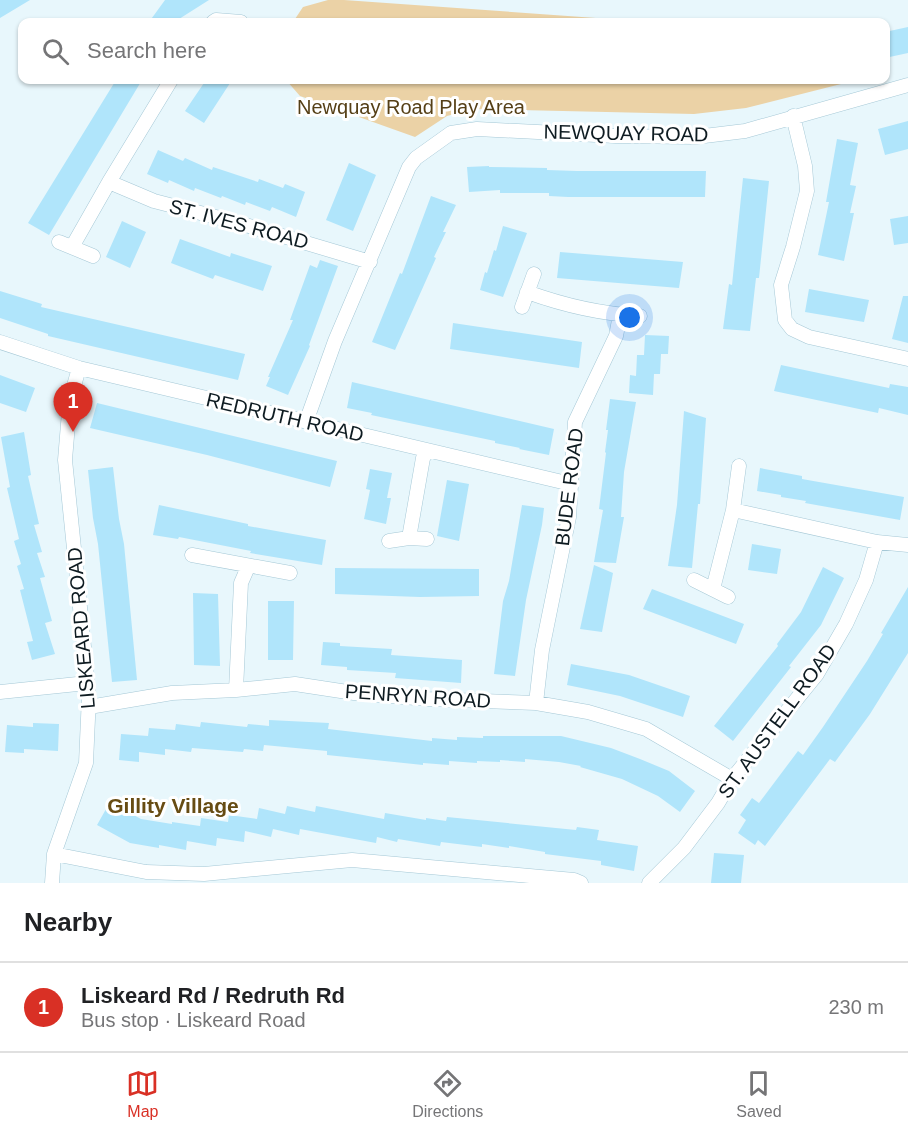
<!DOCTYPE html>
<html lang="en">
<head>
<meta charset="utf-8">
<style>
	:root { --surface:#fff; --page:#f2f2f2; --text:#202124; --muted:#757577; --line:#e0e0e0; --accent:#d93025 }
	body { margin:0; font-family:Helvetica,sans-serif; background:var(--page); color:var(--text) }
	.you { position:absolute; left:630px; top:318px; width:21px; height:21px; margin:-15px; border:4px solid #fff; border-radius:50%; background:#1a73e8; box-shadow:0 0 0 9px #1a73e833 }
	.badge { display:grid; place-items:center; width:39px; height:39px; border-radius:50%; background:var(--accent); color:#fff; font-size:20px; font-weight:700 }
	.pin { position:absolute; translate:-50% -50px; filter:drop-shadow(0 2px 3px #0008) }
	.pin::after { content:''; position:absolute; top:32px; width:21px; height:18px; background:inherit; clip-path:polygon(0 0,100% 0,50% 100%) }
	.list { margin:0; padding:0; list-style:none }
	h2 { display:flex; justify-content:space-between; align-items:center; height:78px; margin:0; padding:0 24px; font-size:26px }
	h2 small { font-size:20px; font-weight:400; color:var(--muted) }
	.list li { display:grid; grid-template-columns:39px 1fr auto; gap:18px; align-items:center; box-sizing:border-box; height:90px; padding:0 24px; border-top:2px solid var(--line) }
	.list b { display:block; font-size:22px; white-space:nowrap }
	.list p { margin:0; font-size:20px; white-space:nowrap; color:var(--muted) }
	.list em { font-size:20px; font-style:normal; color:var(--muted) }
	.icon { flex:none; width:33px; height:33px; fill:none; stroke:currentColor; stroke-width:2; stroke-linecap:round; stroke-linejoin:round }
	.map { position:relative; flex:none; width:908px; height:883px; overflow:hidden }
	.search { position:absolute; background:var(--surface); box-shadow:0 2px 4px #0004; left:18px; right:18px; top:18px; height:66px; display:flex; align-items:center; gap:15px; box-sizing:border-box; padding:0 21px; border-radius:12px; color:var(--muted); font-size:22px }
	.sheet { height:168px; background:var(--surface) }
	nav { display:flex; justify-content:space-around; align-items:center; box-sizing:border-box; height:84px; border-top:2px solid var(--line); background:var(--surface); font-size:16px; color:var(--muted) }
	nav a { display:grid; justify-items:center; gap:3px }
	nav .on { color:var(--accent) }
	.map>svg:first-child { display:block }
	.green { fill:#ebd2a6 }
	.building { fill:#b0e5fb }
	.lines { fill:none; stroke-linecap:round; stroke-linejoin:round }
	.minor-casing { stroke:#a5c8d6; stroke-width:15 }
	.minor { stroke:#fff; stroke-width:14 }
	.labels { text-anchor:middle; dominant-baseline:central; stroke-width:6; stroke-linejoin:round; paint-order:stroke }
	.park-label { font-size:20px; fill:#553f16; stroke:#fff }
	.street-label { font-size:20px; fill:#0e1b21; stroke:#fff }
	.neighbourhood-label { font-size:21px; font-weight:bold; fill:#674c13; stroke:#fff }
</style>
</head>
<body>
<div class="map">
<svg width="908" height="883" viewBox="0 0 908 883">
	<rect width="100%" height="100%" fill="#e8f7fc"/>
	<path class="green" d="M328,0H344L652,22H293L303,7Z
		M286,80H840L841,84L746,108L694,114L473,109L447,116L415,137L300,96Z"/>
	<path class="building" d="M0,0H30L0,18Z
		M165,0H209L179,19L176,22H149Z
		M908,27V53L885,58V32Z
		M116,80H142L49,235L28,223Z
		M206,80H232L204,123L185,111Z
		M908,121V149L885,155L878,129Z
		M837,139L858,143L850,185L856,186L850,213H854L844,261L818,255L829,202H826Z
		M158,150L183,161L185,158L212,170L213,167L258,182L259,179L283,188L285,184L305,192L296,217L272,207L270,211L246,202L245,205L222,196L221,198L195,188L194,191L169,180L168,183L147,174Z
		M349,163L376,175L353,231L326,220Z
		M489,166V167L547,168V170L577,171H706L705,197H568L549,196V193H500V190L469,192L467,167Z
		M743,178L769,181L759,278H756L750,331L723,329L729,284L732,285Z
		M431,196L456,205L443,232H446L434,257L436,258L395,350L372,342L400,273L402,274Z
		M908,216V243L894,245L890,219Z
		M122,221L146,232L130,268L106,257Z
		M503,226L527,233L503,297L480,290L485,272L487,273L494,250L496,251Z
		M180,239L230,257L231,253L272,266L263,291L215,275L213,279L171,263Z
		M560,252L683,262L679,288L557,278Z
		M320,260L338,266L309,345L310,346L288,395L266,386L270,377H268L293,320H290L310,265L317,268Z
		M809,289L869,300L864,322L805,312Z
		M0,291L42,304L41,307L245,354L238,380L48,336V334L0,318Z
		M903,296H908V343L892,339Z
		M453,323L582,342L579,368L450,349Z
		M645,335L669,336L668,354H661L660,374H654L653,395L629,393L630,375L636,376L637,355H644Z
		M781,365L889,388L890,384L908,387V415L879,408L878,413L774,391Z
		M0,375L35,388L26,412L0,403Z
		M352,382L554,429L549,455L519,449L520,448L495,443V441L371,415L372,413L347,408Z
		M610,399L636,402L624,472L621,517H624L616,563L594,562L603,510L599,509L606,453L605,452L608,430H606Z
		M97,403L337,461L330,487L207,455L90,428Z
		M684,411L706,418L700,504H698L692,568L668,566L677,505Z
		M24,432L31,475L28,476L39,524L34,525L42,552L37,553L45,577L40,578L52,621L45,623L55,654L32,660L27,642L33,641L20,590L24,589L17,566L21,564L14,541L19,539L7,488L10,487L1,437Z
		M113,467L119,519L124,544L137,680L112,682L98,544L93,518L88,470Z
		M760,468L802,476V479L904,497L900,520L805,503L806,501L781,497V495L757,491Z
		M370,469L392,473L387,498H391L386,524L364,519L370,490L366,489Z
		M447,480L469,484L459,541L437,536Z
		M159,505L248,524V526L326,540L322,565L250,553L251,551L179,537L178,539L153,535Z
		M522,505L544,508L542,525L526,600L515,676L494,674L503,601L509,581Z
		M752,544L781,549L777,574L748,570Z
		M594,565L613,573L602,632L580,629Z
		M823,567L844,578L821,625L789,666L791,667L733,741L714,726L778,646L777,644L801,612Z
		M335,568L479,569V596L420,597L335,594Z
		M908,587V653L870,714L835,762L830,759L765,846L758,840L755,845L738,833L746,820L740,815L752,798L759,803L798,751L803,755L823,727L867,661L883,634L881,633Z
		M652,589L744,624L736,644L643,609Z
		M193,593L218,594L220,666L194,665Z
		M268,601H294L293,660H268Z
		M323,642L340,643V646L392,649L391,655L462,660L461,683L395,678L396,673L347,670V667L321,665Z
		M571,664L629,675L690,696L683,717L620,696L567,685Z
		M269,720L329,723L328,729L432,741V738L457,740V737L483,738V736H561L611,748L640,759L669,771L695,791L680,812L658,796L622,779L580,767L581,766L559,762L525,759V762L500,760V762L477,761V763L449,761V765L423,763V765L327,755V751L264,745L263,751L244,749L243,752L192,748L191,752L165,749V755L139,752V762L119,760L121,734L148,736L149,728L175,730L176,724L200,727L201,722L247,727L248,724L269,726Z
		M33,723L59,724L58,751L24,749V753L5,752L7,725L33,727Z
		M110,802L141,819L172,824V822L200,826L201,818L228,822L229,815L257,819L259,808L285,814L287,806L315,812L316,806L384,819L385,813L426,820V818L446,821L447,817L576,830L577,827L599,830L597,840L638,846L634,871L601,865V861L545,854V852L509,846V848L482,844V847L441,842L440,846L398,839L397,842L377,837L376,843L300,829L299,835L273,829L271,837L245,831L244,842L217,838L216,846L187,841L186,850L159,845V848L130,843L97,825Z
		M714,853L744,855L741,883H711Z"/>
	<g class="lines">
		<defs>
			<path id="minor" d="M213,22L216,20L241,22
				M793,116L805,166L807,191L793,247L781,285L785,320L792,329L809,337L908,359
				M109,182L154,201L239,223L370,262
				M59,242L93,256
				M72,247L109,182L171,80
				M527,292C563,305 601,314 640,316
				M522,307L534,274
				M0,342L79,368L571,484
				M306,422L335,341L409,167L416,158L451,133L477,129L616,136L696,137L745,131L908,85
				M733,510L877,542L908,545
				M409,538L423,458L428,451
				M389,541L409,538L427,539
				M192,555L290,573
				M694,580L728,597
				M713,589L733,510L739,466
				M236,690L241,583L248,567
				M0,692L87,683
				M536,703L542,650L569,517L575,422L616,336L620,315
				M89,707L172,693L236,690L295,684L354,693L428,699L536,703L588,712L646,729L732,779
				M54,854L146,872L204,874L352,860L574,880L581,883
				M52,883L54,854L86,763L89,696L65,460L70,400L79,368
				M649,883L684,848L718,803L732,779L817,674L846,624L866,580L877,542"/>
		</defs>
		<use href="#minor" class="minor-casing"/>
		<use href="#minor" class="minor"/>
	</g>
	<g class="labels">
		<g class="park-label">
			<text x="411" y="107">Newquay Road Play Area</text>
		</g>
		<g class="street-label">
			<text transform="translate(626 133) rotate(1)">NEWQUAY ROAD</text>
			<text transform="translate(239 224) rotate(15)">ST. IVES ROAD</text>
			<text transform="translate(285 417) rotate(13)">REDRUTH ROAD</text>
			<text transform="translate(569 487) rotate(-83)">BUDE ROAD</text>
			<text transform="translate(81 628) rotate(-95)">LISKEARD ROAD</text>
			<text transform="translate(418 696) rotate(4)">PENRYN ROAD</text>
			<text transform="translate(777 721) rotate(-54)">ST. AUSTELL ROAD</text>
		</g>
		<g class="neighbourhood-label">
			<text x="173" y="805">Gillity Village</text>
		</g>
	</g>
</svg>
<div class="you"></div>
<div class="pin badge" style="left:73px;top:432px">1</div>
<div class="search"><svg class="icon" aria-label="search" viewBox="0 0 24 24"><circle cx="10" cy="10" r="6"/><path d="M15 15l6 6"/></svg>Search here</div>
</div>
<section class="sheet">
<h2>Nearby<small></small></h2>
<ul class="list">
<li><span class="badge">1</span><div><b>Liskeard Rd / Redruth Rd</b><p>Bus stop · Liskeard Road</p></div><em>230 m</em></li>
</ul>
</section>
<nav>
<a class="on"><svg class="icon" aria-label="map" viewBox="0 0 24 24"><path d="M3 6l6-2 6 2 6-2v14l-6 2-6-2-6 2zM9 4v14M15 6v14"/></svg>Map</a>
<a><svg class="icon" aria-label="directions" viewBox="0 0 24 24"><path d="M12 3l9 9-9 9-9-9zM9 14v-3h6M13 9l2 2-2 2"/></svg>Directions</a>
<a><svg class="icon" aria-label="saved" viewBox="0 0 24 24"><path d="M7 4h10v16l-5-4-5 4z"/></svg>Saved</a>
</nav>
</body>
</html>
